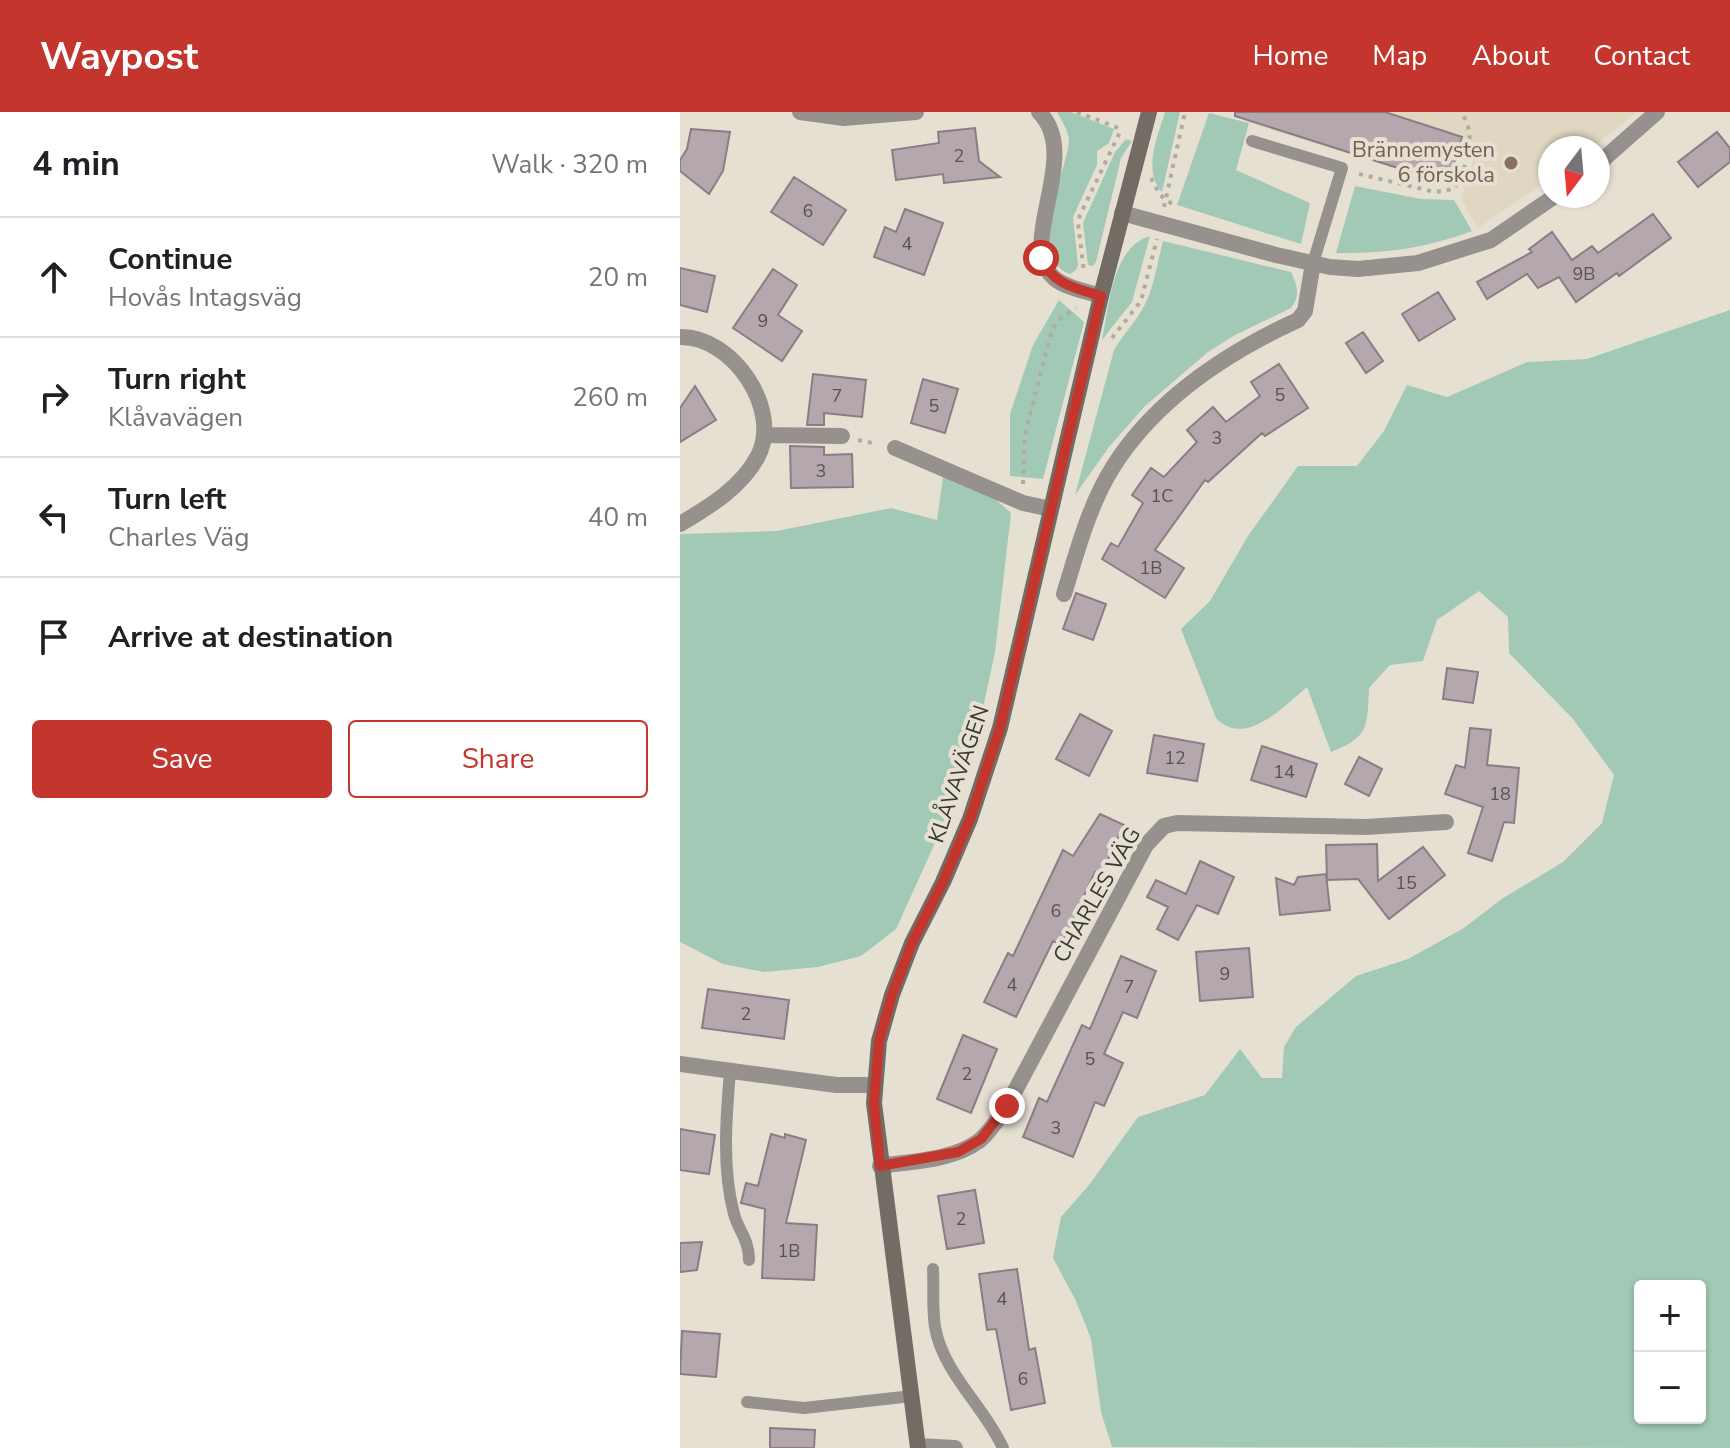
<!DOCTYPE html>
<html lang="en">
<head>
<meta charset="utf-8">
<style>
	:root { --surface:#fff; --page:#f2f2f2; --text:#202124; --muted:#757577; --line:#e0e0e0; --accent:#c3352d }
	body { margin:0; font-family:"Nunito Sans",sans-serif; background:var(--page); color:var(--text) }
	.controls { position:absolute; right:24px; bottom:24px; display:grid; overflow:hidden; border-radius:8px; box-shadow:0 2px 6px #0004 }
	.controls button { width:72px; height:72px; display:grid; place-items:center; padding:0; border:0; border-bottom:2px solid var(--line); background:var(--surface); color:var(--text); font:40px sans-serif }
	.compass { position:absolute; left:858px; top:24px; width:72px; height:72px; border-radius:50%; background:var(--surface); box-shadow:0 2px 6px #0004; rotate:196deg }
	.stop { position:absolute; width:24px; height:24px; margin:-18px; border:6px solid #c3352d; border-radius:50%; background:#fff }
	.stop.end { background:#c3352d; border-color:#fff; box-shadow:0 2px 8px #0008 }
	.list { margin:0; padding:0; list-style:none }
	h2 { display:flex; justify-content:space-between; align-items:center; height:104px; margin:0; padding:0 32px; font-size:34px }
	h2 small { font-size:26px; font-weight:400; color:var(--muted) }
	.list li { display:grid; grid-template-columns:52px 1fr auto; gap:24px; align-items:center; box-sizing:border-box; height:120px; padding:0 32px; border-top:2px solid var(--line) }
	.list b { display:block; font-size:30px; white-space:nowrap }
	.list p { margin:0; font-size:26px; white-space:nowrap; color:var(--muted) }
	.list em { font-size:26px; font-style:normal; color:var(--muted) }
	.actions { display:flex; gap:16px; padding:24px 32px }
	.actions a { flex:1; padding:18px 0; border:2px solid var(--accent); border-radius:8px; text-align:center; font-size:28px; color:var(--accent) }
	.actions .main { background:var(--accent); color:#fff }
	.icon { flex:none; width:44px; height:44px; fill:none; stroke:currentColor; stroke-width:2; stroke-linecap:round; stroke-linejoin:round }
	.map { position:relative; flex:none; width:1050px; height:1336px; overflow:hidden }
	header { display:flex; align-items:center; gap:48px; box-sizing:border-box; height:112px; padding:0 40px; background:var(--accent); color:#fff }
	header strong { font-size:38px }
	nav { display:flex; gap:44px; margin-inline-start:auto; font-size:28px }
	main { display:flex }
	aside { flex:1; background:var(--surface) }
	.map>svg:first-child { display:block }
	.built { fill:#dfd7c2 }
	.green { fill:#a1c9b5; fill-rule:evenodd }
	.building { fill:#b5a7ae; stroke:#8a7d83; stroke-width:2 }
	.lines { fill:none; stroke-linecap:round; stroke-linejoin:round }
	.path { stroke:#b0aba1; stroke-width:4; stroke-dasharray:4 6; stroke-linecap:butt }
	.lane { stroke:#96918d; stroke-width:12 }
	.street { stroke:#96918d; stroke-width:16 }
	.secondary { stroke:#726c65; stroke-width:16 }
	.route { stroke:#c3352d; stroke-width:10 }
	.education-dot { fill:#8d6e63; stroke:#e6e0d3; stroke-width:3 }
	.labels { text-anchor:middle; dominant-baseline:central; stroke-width:8; stroke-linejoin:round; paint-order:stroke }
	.number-label { font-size:18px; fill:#585351 }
	.education-label { font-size:22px; fill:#785e54; stroke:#e6e0d3; text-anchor:end }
	.street-label { font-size:22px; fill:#393732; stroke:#e6e0d3 }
</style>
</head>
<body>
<header>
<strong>Waypost</strong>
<nav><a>Home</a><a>Map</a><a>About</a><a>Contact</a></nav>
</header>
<main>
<aside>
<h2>4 min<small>Walk · 320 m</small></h2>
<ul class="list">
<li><svg class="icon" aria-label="ahead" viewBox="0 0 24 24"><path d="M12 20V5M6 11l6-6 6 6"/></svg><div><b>Continue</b><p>Hovås Intagsväg</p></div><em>20 m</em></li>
<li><svg class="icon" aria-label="right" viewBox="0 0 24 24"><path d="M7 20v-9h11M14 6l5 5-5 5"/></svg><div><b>Turn right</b><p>Klåvavägen</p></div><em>260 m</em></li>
<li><svg class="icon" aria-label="left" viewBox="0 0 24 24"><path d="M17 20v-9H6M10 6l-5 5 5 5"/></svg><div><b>Turn left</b><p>Charles Väg</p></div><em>40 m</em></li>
<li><svg class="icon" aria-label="arrive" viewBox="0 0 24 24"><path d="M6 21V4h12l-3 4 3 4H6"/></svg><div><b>Arrive at destination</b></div></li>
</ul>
<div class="actions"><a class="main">Save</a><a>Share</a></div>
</aside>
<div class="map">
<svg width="1050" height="1336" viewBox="0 0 1050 1336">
	<rect width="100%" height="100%" fill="#e6e0d3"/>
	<path class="built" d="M573,0H957L911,36H870V67L798,116L781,87L797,35L782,31L769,73L569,11Z"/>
	<path class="green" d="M377,0H391L434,17L429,31L417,39V53L393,105L398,153L396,158L390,162C345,148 386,61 389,29C389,20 381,7 377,0Z
		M485,0H500L482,80C462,59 478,24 485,0Z
		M529,1L569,11L556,58L630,91L621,132L497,93Z
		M446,27L452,29L441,46L416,150L413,154L408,153L403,111L435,40Z
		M675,74L741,87L774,88L792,119C747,136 704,142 656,141Z
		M470,124L452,190L422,228C429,195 432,135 470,124Z
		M483,129L611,160C617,173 621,183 611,196L555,223L528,240L465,294L429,335L395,383L434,238C443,222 455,211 463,196C474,177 477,151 483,129Z
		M379,188L404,210L363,367L330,364V302L353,233Z
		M1050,198V1336L432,1335L421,1300L411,1227L396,1189L373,1146L381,1105L409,1073L458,1005L525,983L560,937L582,966H602L604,935L616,915L676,864L728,847L784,816L823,786L883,750L922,711L934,663L893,607L829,541L828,505L799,479L757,508L743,549L710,553L689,576C687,614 690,625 651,640L627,575C605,593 565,637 536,606L501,517L530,489L568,424L618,354H677L704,319L727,273L767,285L847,250L907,247ZM960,1174H1020V1306H960Z
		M263,365L307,380L331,401L315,540L297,624L256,729L216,817L181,844L138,855L84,860L43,852L0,830V422L97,419L211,396L257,408Z"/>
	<path class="building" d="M555,0H705L782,25L768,72L555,4Z
		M295,16L299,49L320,65L264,71L263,62L216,68L212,38L259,31L258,20Z
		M11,17L50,20L43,59L29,82L0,59V48L7,37Z
		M1037,20L1050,36V50L1018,75L998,50Z
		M114,65L166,98L143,133L91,100Z
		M225,97L263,111L244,163L194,145L205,115L216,120Z
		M973,102L991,126L939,164L937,161L896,190L879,165L858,176L847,162L807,187L797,170L852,140L849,137L872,120L892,148L912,134L918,141Z
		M0,156L35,164L27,200L0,193Z
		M93,157L117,173L98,203L122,219L102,249L53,216Z
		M758,180L775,207L739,229L722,202Z
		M683,220L703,249L686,261L666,231Z
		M599,252L628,296L585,324L582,321L528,370L525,368L475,438L504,456L485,486L422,447L431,431L438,435L463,391L452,383L471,356L484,365L517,330L507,318L533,295L546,310L580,284L571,270Z
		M133,262L186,268L182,305L144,301V313H127Z
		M243,267L278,277L265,321L231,311Z
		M15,274L36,308L0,330V296Z
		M110,334L144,335V343L172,342L173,375L111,376Z
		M396,481L426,492L413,528L383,517Z
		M767,556L798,560L793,591L763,587Z
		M400,602L432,619L409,664L376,647Z
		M790,616L811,618L807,653L839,656L834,711L824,710L812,749L788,741L803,695L765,682L776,653L785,656Z
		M474,623L524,632L517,669L467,661Z
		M582,634L637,652L626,685L571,668Z
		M679,645L702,657L689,684L665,672Z
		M420,702L444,713L421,763L415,760L381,833L373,829L336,905L304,890L328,841L333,844L383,738L393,744Z
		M697,732L698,769L743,735L765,763L709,807L678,767L647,768L646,733Z
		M520,749L554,765L538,802L517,793L498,828L477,817L488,795L467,785L476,768L506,782Z
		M646,762L650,798L600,803L596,766L614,773L618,765Z
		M569,836L573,885L520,889L516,840Z
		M441,844L476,859L457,906L443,900L424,942L443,951L424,994L415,990L393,1045L343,1025L359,986L367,990L402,913L410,917Z
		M28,877L109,888L104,927L22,916Z
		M283,923L317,937L291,1001L257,987Z
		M0,1017L35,1023L29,1062L0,1058Z
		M91,1022L105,1026V1022L126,1028L106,1111L137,1113L134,1168L82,1166L85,1097L61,1091L66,1071L78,1074Z
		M295,1078L304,1131L267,1137L258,1084Z
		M22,1130L17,1158L0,1160V1131Z
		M337,1157L349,1238L355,1236L365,1291L331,1298L316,1217L307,1218L299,1162Z
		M2,1219L40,1222L36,1265L0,1262Z
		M90,1316L135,1318L134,1336H90Z"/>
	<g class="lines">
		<path class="path" d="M397,0L436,15L440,20L400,103L398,111L404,160
			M679,62L755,80L774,77C787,55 798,23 781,0
			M471,66L480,83L496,95
			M484,95L505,0
			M432,226L461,189L477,127
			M178,328L197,332
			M343,372L345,322L371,221L377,209L396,196"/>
		<path class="lane" d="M572,29L662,56L633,151
			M50,960C46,1006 42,1057 54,1102C59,1120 69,1127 69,1148
			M253,1157C254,1176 252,1196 255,1215C263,1261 304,1294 323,1336
			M67,1290L124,1296L232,1284"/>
		<path class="street" d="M120,0L164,6L236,0
			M359,0C403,44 335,132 374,166C386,176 405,179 421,184
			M918,52L977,0
			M442,101L596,143L650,155L678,157L738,151L811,128L875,84
			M0,225C53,224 102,298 78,344C62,375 29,395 0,412
			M85,323L162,324
			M215,336L343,391L371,397
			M384,482C397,440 409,393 433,355C476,287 546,241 618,208L625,199L633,151
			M0,952L156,973H194
			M200,1054C233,1049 271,1049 299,1029C310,1020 319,1005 327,994L466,733L484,714L497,711L686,715L766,710
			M238,1334L275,1336"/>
		<path class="secondary" d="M238,1336L194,991L199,929L212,883L232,831L263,770L290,707L320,616L421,184L469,0"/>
	</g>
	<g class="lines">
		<path class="route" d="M327,994L301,1027L278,1040L200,1054L194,991L199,929L212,883L232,831L263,770L290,707L320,616L421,184C395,176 372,172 361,146"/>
	</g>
	<circle class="education-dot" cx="831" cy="51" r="8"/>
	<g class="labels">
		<g class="number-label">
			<text x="279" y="44">2</text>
			<text x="128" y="99">6</text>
			<text x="227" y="132">4</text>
			<text x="904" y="162">9B</text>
			<text x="83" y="209">9</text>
			<text x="600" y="283">5</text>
			<text x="157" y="284">7</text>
			<text x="254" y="294">5</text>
			<text x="537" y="326">3</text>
			<text x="141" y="359">3</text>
			<text x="482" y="384">1C</text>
			<text x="471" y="456">1B</text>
			<text x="495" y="646">12</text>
			<text x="604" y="660">14</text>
			<text x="820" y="682">18</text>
			<text x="726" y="771">15</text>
			<text x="376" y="799">6</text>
			<text x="545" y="862">9</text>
			<text x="332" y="873">4</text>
			<text x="449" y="875">7</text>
			<text x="66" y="902">2</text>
			<text x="410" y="947">5</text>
			<text x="287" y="962">2</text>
			<text x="376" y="1016">3</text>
			<text x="281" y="1107">2</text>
			<text x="109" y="1139">1B</text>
			<text x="322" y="1187">4</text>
			<text x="343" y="1267">6</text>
		</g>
		<g class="education-label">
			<text x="815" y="38">Brännemysten<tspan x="815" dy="25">6 förskola</tspan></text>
		</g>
		<g class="street-label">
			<text transform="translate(279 662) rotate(-71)">KLÅVAVÄGEN</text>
			<text transform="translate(417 783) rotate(-60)">CHARLES VÄG</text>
		</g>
	</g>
</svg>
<div class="controls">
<button>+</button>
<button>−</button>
</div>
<svg class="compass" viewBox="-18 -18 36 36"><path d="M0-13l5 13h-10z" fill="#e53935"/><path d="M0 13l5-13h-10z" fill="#757577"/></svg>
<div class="stop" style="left:361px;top:146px"></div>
<div class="stop end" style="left:327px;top:994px"></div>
</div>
</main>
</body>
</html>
